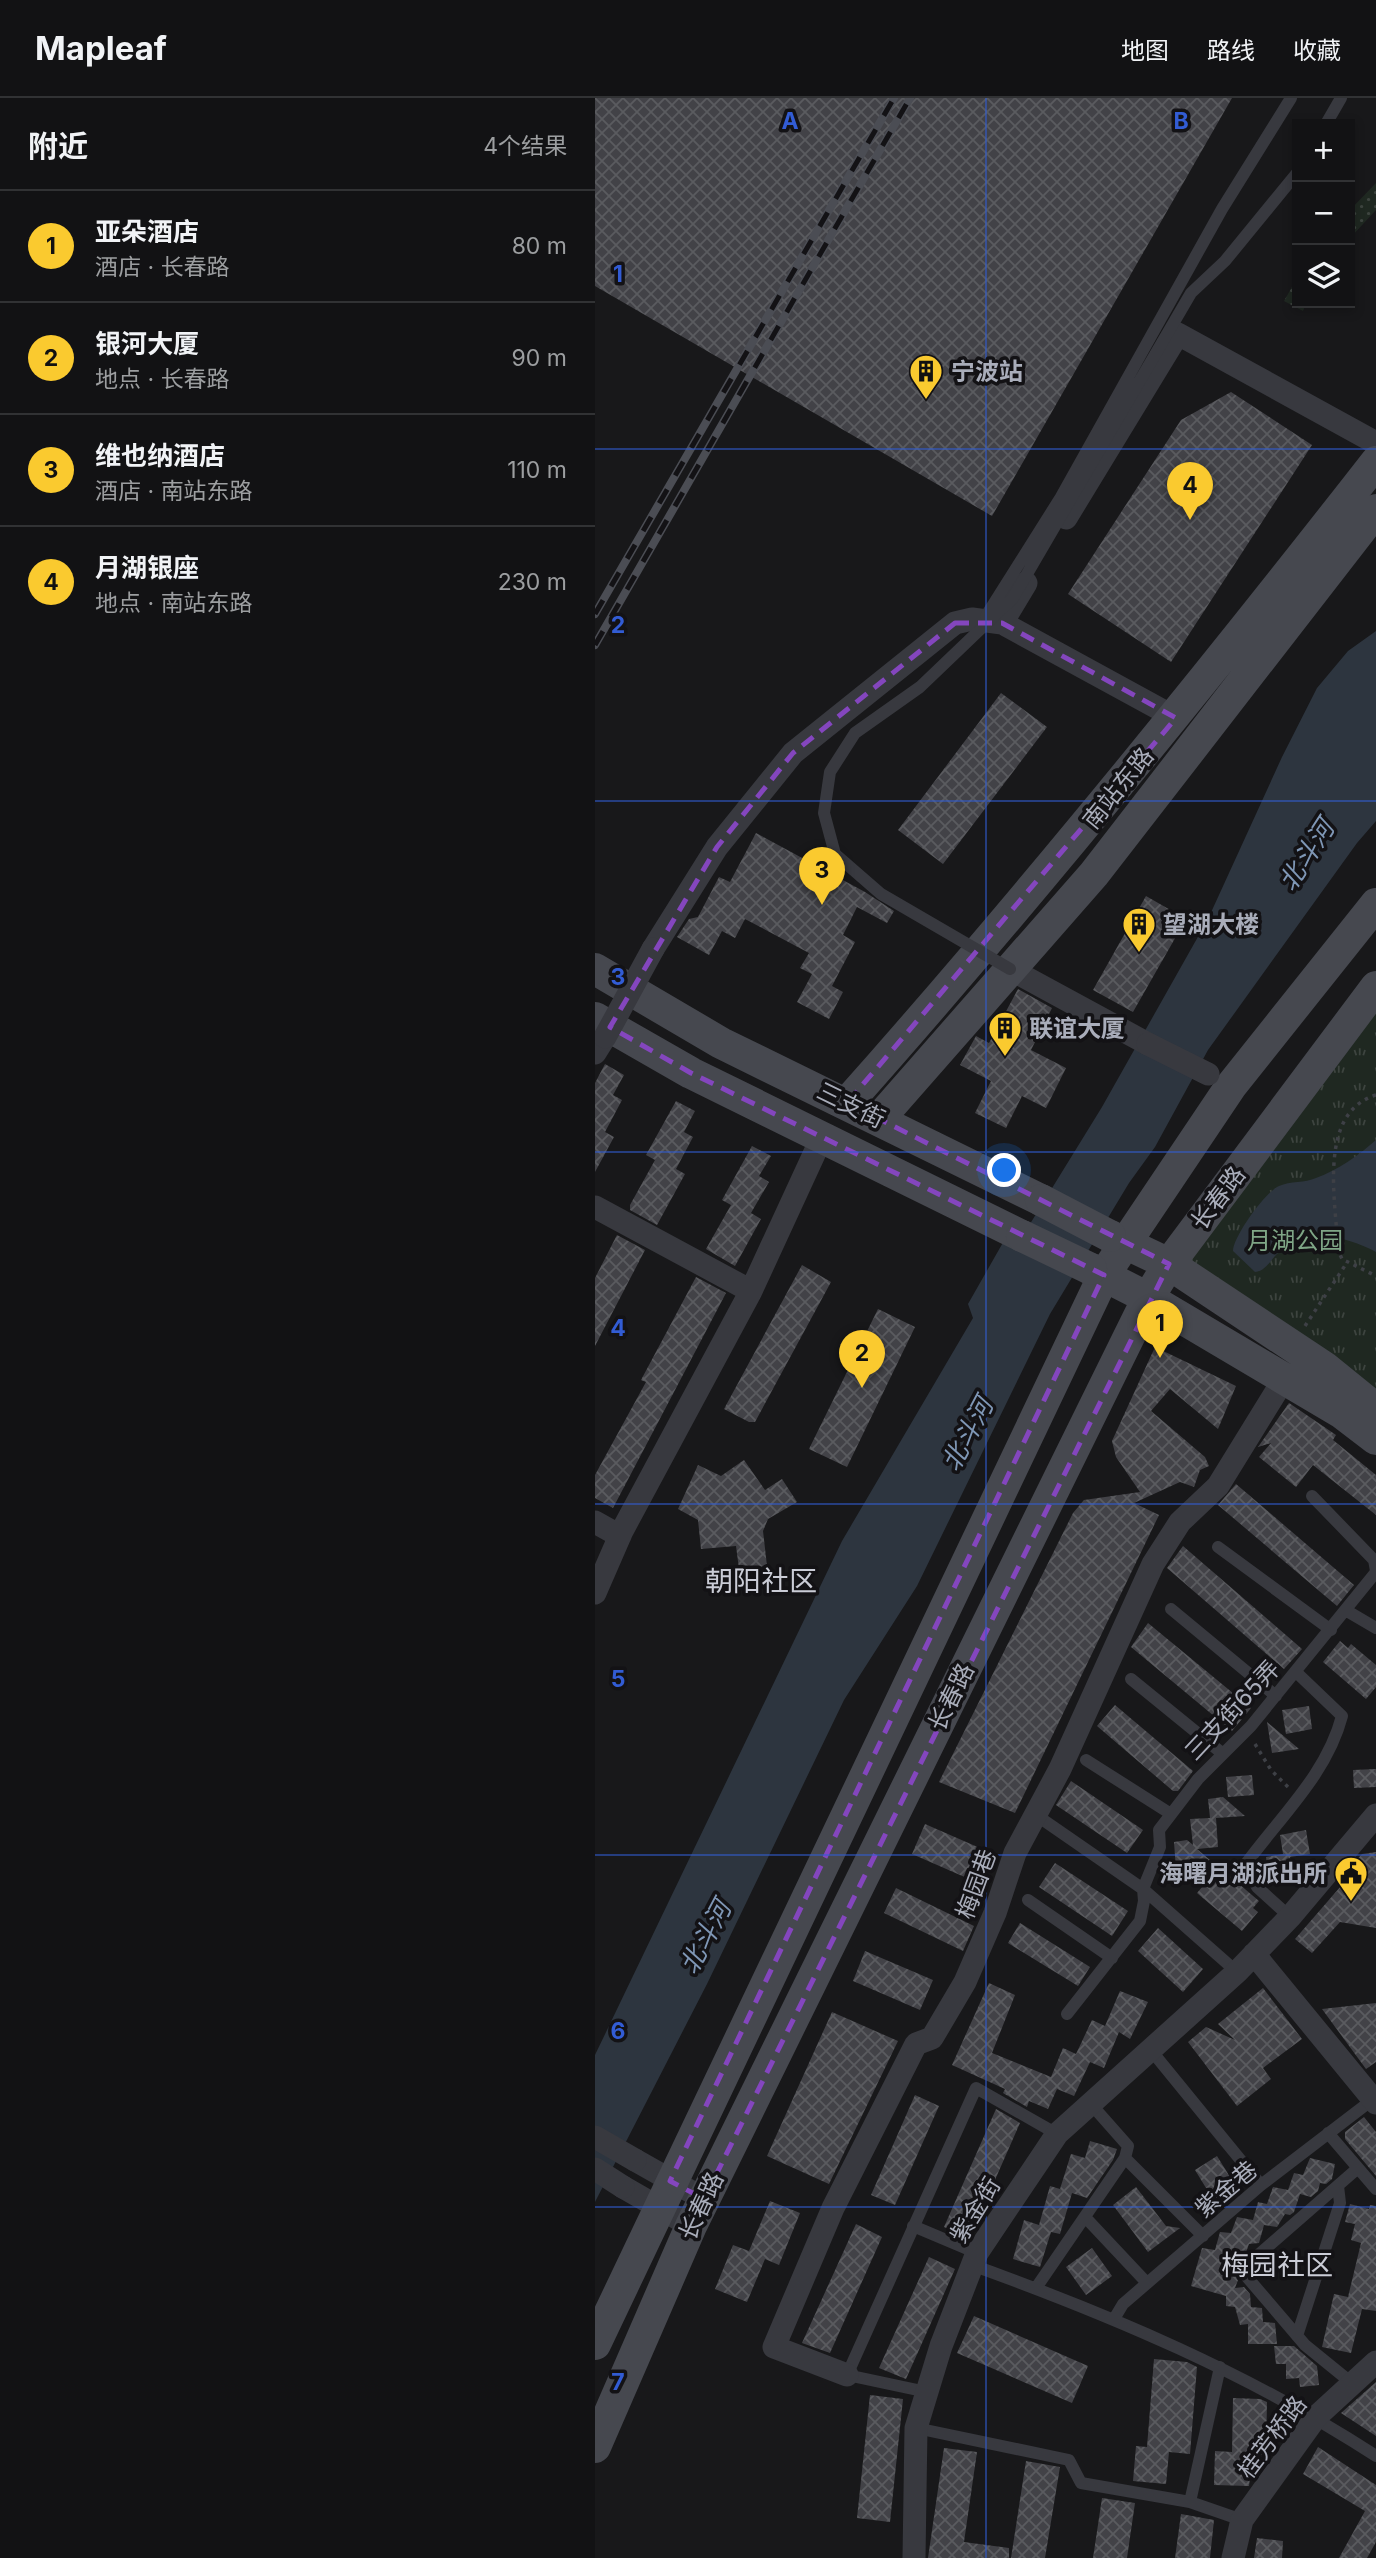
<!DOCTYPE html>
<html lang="zh">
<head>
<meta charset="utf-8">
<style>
	:root { --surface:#121214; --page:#1f2022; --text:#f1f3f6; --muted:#9c9ea0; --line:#313234; --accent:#faca2f }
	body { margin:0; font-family:Inter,"Noto Sans SC",sans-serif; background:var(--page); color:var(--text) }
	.controls { position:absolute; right:21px; top:21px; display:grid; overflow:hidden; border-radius:0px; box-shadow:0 4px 10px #0003 }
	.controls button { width:63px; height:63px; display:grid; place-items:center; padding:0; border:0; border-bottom:2px solid var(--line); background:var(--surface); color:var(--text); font:35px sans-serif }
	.you { position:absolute; left:410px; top:1073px; width:24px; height:24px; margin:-18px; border:5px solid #fff; border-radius:50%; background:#1a73e8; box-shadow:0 0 0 10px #1a73e833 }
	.badge { display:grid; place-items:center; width:46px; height:46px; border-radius:50%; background:var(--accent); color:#111; font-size:23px; font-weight:700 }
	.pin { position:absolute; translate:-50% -58px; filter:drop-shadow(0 2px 4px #0008) }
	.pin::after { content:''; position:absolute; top:37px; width:24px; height:21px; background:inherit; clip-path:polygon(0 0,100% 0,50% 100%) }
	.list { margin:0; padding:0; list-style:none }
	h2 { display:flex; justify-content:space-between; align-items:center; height:91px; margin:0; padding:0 28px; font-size:30px }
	h2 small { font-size:23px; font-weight:400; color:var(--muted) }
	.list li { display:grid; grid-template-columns:46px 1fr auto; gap:21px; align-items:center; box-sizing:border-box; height:112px; padding:0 28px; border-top:2px solid var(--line) }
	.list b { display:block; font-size:26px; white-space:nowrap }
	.list p { margin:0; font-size:23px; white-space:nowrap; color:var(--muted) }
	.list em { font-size:23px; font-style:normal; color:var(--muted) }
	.icon { flex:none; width:38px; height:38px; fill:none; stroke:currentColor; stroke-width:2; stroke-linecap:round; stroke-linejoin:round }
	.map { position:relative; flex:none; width:781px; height:2460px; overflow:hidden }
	header { display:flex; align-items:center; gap:42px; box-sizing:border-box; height:98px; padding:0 35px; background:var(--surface); border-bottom:2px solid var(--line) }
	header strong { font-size:33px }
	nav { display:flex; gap:38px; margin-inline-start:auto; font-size:24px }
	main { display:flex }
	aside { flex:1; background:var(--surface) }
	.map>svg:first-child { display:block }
	.grass { fill:url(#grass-dots) }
	.park { fill:url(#park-tufts) }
	.water { fill:#2d353f }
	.building { fill:url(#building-cross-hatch) }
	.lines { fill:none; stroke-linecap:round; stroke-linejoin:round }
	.path { stroke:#3e4046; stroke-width:3.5; stroke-dasharray:3.5 5; stroke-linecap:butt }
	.lane { stroke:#38393f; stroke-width:12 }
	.street { stroke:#38393f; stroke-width:23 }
	.secondary { stroke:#46484f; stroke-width:32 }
	.rail-casing { stroke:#4b4d54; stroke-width:8 }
	.rail { stroke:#131215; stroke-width:5; stroke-dasharray:16; stroke-linecap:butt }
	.lane-bridge { stroke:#38393f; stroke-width:12 }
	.street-bridge { stroke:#38393f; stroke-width:23 }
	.secondary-bridge { stroke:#46484f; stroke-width:32 }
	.marked { fill:none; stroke:#8446be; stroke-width:5; stroke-dasharray:14 9; stroke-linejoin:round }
	.grid { fill:none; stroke:#325cd4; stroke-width:2; stroke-opacity:0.55 }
	.labels { text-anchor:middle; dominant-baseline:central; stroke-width:7; stroke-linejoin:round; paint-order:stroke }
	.poi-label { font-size:24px; font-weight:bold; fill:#a9adba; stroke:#131215; text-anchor:start }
	.street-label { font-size:24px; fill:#a9adba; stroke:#131215 }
	.park-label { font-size:24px; fill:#7fa686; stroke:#131215 }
	.water-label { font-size:26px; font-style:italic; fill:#7f97b6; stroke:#131215 }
	.quarter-label { font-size:28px; fill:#caccd6; stroke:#131215 }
	.grid-label { font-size:23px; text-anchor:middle; font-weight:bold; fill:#325cd4; stroke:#131215; stroke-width:7; stroke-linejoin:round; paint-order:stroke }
</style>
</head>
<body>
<header>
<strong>Mapleaf</strong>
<nav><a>地图</a><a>路线</a><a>收藏</a></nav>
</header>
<main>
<aside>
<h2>附近<small>4个结果</small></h2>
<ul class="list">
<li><span class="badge">1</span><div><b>亚朵酒店</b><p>酒店 · 长春路</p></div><em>80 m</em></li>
<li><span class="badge">2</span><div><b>银河大厦</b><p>地点 · 长春路</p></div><em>90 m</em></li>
<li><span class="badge">3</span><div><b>维也纳酒店</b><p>酒店 · 南站东路</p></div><em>110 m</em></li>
<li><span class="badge">4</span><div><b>月湖银座</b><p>地点 · 南站东路</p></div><em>230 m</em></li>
</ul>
</aside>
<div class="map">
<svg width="781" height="2460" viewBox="0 0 781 2460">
	<defs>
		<pattern id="grass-dots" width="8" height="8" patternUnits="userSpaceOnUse" patternTransform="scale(1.75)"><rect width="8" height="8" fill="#1f2821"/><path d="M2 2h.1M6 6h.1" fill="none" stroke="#3d443f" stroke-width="1.8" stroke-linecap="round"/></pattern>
		<pattern id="park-tufts" width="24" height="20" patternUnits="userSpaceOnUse" patternTransform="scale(1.75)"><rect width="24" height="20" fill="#1f2821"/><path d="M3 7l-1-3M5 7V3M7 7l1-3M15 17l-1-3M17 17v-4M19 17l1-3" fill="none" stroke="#3d443f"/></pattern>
		<pattern id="building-cross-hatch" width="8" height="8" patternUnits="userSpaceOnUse" patternTransform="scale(1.75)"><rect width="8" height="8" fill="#424247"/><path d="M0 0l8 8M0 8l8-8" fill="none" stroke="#5a5b5f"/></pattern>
	</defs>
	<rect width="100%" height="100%" fill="#18181a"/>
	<path class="grass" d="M781,85V112L755,140V112Z
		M702,180V205H711L708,213L689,203Z"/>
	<path class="park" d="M781,908V1301L587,1161Z"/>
	<path class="water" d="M781,533V723L762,745L613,952L560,1049L534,1085L455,1216L322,1488L249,1602L112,1886L0,2104V1957L247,1443L378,1220L373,1206L410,1141L422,1147L507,1009L613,821L687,659L722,590L753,553Z
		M781,1042V1154C752,1138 710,1129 684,1154C676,1161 671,1173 660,1174L638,1153C638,1139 670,1094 684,1088C695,1083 710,1085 721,1080C743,1072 764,1057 781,1042Z"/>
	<path class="building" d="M0,0H637L397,418L0,188Z
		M636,294L717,347L576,564L473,496L586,322Z
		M406,595L452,629L348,766L303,732Z
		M161,735L270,794L299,813L292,825L262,809L248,837L260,844L237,888L248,894L234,921L202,904L217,876L205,870L214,855L150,821L140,840L127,833L114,857L82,839L94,821L103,819L124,779L135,784Z
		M551,798L591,821L538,914L498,892Z
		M423,891L457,910L436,952L471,970L451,1010L427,998L411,1030L380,1015L396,983L365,967L381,938L394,945Z
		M10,966L29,977L18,997L27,1002L10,1034L19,1039L0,1074V985Z
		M81,1003L100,1013L89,1034L98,1039L81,1071L90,1076L62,1127L35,1112V1107L60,1062L51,1057Z
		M157,1048L176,1058L164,1078L174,1084L156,1115L166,1121L140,1168L111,1151L136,1107L127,1102Z
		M22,1137L50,1152L0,1248V1180Z
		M207,1167L236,1184L160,1324H154L129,1311Z
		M101,1179L131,1195L18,1410L0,1400V1377L51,1284L46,1282Z
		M283,1211L320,1229L252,1369L214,1351Z
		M560,1249L641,1288L623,1331L575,1291L556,1313L610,1359L614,1368L605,1372L599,1389L585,1384L539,1405L564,1417L420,1715L344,1684L478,1415L489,1402L545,1394L521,1359L517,1343Z
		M694,1305L741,1337L738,1342L781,1377V1417L718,1367L701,1389L664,1359L676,1345L663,1349Z
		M149,1362L170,1392L187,1381L202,1404L173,1421L168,1433L172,1468L144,1471L141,1448L106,1451L103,1422L83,1411L103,1367L126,1378Z
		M641,1386L759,1487L742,1508L623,1407Z
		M588,1448L707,1551L689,1571L572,1470Z
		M553,1525L656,1610L637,1633L536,1549Z
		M745,1543L753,1550L756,1546L781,1567V1589L771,1601L728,1564Z
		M520,1607L598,1673L583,1693H578L502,1628Z
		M714,1608L717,1631L691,1636L687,1612Z
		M672,1624L704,1651L677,1655Z
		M781,1671V1689L759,1690L758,1672Z
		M657,1677L659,1697L633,1699L631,1679Z
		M476,1683L548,1732L532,1755L461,1707Z
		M628,1699L650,1718L621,1720L623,1749L602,1751L622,1768L581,1771L579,1744L592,1742L598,1747L595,1721L615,1720L613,1701Z
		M330,1726L394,1754L381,1784L317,1756Z
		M711,1732L715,1756L695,1759L698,1776L674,1779L671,1759L688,1756L685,1737Z
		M781,1754V1830L745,1824L717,1855L700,1841L746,1788L760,1781L758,1766L767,1756Z
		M460,1765L533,1813L517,1838L444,1789Z
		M624,1769L664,1803L658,1810L663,1814L647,1833L602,1795Z
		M301,1790L379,1828L368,1853L289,1815Z
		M425,1825L495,1869L483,1888L413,1845Z
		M563,1830L608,1871L588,1894L543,1853Z
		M270,1853L338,1882L325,1912L258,1883Z
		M394,1885L420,1897L397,1955L456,1979L468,1950L481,1956L497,1922L510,1928L525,1893L553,1904L535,1941L524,1934L509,1970L495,1964L479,1998L462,1991L453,2011L434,2003L432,2009L408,1995L410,1991L357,1967Z
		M668,1890L707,1941L668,1970L676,1981L642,2008L593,1944L611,1929L640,1942L623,1926Z
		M781,1905V1964L771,1971L727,1911Z
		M237,1914L303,1943L234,2086L172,2058Z
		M320,1997L344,2008L300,2107L276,2097Z
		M401,2011L425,2025L374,2141L349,2129Z
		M769,2019L781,2034V2078L750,2041V2034Z
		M495,2043L522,2051L518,2062L492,2100L477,2095L465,2136L456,2134L445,2169L418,2161L429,2122L444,2127L455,2088L465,2091L476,2056L490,2060Z
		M622,2058L640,2087L619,2103L600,2072Z
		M715,2060L740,2066L737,2081L731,2086L725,2085L723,2093L716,2099L705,2096L699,2114L695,2117L690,2116L682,2129L669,2127L664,2145L654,2146L650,2157L638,2170L643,2182L640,2190L649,2189L655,2196L656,2209L667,2210L668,2224L680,2225L682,2246H653V2226L645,2227L640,2209L631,2208V2198L596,2188L607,2150L620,2152L625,2134L636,2135L642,2119L658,2122L663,2104L672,2106L678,2089L693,2092L699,2075L708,2077Z
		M541,2089L571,2128L585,2130L553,2154L518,2107Z
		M175,2103L205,2115L184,2167L170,2161L152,2204L120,2191L138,2147L154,2153Z
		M755,2106L774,2111L775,2107L781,2108V2213L767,2211L756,2255L727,2249L739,2196L753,2199L766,2145L756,2142L760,2126L750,2124Z
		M261,2126L287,2139L235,2255L207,2245Z
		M497,2150L517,2178L491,2197L471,2169Z
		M334,2159L360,2171L311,2281L284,2270Z
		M379,2218L493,2268L477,2305L362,2255Z
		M679,2248H699L722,2268L724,2287L705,2289L704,2280L691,2281V2266H681Z
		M559,2261L592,2264L602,2269L595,2356L574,2354L571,2386L538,2383L541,2348L552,2349Z
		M781,2284V2338L746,2315Z
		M275,2297L308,2301L295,2424L262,2420Z
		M638,2300L665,2301L672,2304L671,2357H658L654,2388L619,2387L620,2353L637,2354Z
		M723,2349L781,2387V2444L772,2460H744L770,2413L708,2376Z
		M349,2350L382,2354L369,2444L414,2450V2460H333Z
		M431,2363L465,2369L450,2460H416Z
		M507,2400L540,2405L532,2460H498Z
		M586,2416L619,2422L615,2460H580Z
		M662,2440L688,2443L687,2460H659Z"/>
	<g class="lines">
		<path class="path" d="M781,997C722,1015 741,1103 743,1152L747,1161L781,1178
			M710,1228L753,1163
			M660,1646L676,1672L694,1690"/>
		<path class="lane" d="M731,26L746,0
			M717,1398L779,1462L781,1473
			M623,1449L736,1532
			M576,1511L681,1598
			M752,1513L781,1530
			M536,1581L628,1656
			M491,1662L576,1716
			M441,1717L548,1791L642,1874
			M433,1802L517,1860
			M695,1819L662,1789L650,1767C685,1719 732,1676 747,1618L701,1574
			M472,1916L545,1823L549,1803L548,1791L565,1749L564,1732L603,1681L656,1628L781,1474
			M555,1951L666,2087
			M495,2005L533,2048L530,2060L608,2138
			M733,2035L781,2091
			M490,2119L552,2185
			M318,2128L382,2155
			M377,2167C518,2218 655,2276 781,2358
			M441,2190L530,2060
			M519,2221L528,2206L666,2087L781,1999
			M702,2238L745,2105L743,2088
			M758,2286L710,2247L646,2172L763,2070
			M332,2294L252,2277L381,1990L462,2036
			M321,2330L474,2362L486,2385L595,2404L647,2422
			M595,2404L625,2269"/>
		<path class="street" d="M471,420L583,236L781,345
			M431,485L407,525L581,620
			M58,851L122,749L198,655L360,525L377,521L407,525
			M415,871L553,946
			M0,955L10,939
			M0,1109L156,1193
			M0,1424L25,1438
			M0,1495L27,1433L156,1193L227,1039
			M659,1856L781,2005
			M40,2062L109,2101
			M28,2089L96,2128
			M252,2277L179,2249L238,2110L321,1946L337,1940L370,1884L400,1815L420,1755L465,1671L558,1466L585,1424L623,1388L689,1281
			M319,2460L321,2330L346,2248L382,2155L462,2036L642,1874L695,1819L781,1717
			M638,2460L647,2422L721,2319L781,2264"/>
		<path class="secondary" d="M0,871L126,945L446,1102
			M0,920L96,975L427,1138
			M252,1005C436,798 610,583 781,364
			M284,1021L499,776L781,412
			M515,1138L574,1166L729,1269L781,1311
			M496,1171L553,1200L747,1315L781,1341
			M0,2246L509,1177L636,988L781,806
			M0,2349L96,2128L553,1200L574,1166L781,889"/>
		<defs>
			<path id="rail" d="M0,516L299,0
				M0,547L315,0"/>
		</defs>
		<use href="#rail" class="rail-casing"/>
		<use href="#rail" class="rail"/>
		<path class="lane-bridge" d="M391,518L466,399L627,111L696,0
			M415,871L286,796L240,756L229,715L235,674L260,635L325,589L418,500L596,195L630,163L702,75"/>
		<path class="street-bridge" d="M10,939L58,851
			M553,946L613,976
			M0,2039L40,2062
			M0,2071L28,2089"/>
		<path class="secondary-bridge" d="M446,1102L515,1138
			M427,1138L496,1171"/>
	</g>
	<path class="marked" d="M360,525H407L581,620L252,1005L574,1166L109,2101L75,2083L509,1177L96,975L15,929L122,749L198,655Z"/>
	<path class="grid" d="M391,0V2460M0,351H781M0,703H781M0,1054H781M0,1406H781M0,1757H781M0,2109H781"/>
	<defs>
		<symbol id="building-pin" viewBox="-11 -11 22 30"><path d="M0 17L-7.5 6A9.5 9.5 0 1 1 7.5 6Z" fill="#faca2f" stroke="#131215"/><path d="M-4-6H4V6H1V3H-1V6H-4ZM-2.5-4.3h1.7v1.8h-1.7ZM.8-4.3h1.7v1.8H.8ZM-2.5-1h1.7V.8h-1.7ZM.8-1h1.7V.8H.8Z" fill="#111"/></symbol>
		<symbol id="civic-pin" viewBox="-11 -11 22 30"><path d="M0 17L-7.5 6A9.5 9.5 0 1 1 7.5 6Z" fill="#faca2f" stroke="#131215"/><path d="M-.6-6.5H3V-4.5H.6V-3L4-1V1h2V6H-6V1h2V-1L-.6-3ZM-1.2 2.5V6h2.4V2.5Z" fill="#111"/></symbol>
	</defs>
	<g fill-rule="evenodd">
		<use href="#building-pin" x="312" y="254" width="38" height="52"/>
		<use href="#building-pin" x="525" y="807" width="38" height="52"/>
		<use href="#building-pin" x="391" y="911" width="38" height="52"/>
		<use href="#civic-pin" x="737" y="1756" width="38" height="52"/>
	</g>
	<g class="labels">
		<g class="poi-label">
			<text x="356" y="273">宁波站</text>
			<text x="568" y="826">望湖大楼</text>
			<text x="434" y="930">联谊大厦</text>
			<text x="732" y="1775" text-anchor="end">海曙月湖派出所</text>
		</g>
		<g class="street-label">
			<text transform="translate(523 690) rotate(-51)">南站东路</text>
			<text transform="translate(256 1007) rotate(26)">三支街</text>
			<text transform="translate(623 1100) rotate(-53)">长春路</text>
			<text transform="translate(356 1599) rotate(-64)">长春路</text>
			<text transform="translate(637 1612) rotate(-47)">三支街65弄</text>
			<text transform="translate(381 1786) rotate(-70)">梅园巷</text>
			<text transform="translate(631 2091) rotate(-40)">紫金巷</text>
			<text transform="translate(106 2108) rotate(-65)">长春路</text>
			<text transform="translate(380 2112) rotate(-58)">紫金街</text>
			<text transform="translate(677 2339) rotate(-53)">桂芳桥路</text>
		</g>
		<g class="park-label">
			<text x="700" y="1142">月湖公园</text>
		</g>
		<g class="water-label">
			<text transform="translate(711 757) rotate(-57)">北斗河</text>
			<text transform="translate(372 1336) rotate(-62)">北斗河</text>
			<text transform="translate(110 1839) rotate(-62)">北斗河</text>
		</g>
		<g class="quarter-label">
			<text x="166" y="1483">朝阳社区</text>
			<text x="682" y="2167">梅园社区</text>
		</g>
	</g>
	<g class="grid-label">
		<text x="195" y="31">A</text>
		<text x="586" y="31">B</text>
		<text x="23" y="184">1</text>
		<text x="23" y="535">2</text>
		<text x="23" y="887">3</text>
		<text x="23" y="1238">4</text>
		<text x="23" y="1589">5</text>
		<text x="23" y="1941">6</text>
		<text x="23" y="2292">7</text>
	</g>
</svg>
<div class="controls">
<button>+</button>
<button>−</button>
<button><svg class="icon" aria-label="layers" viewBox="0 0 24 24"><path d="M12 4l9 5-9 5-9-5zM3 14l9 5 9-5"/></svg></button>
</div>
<div class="you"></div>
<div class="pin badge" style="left:565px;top:1260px">1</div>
<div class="pin badge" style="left:267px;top:1290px">2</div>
<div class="pin badge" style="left:227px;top:807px">3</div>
<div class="pin badge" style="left:595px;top:422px">4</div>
</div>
</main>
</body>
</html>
